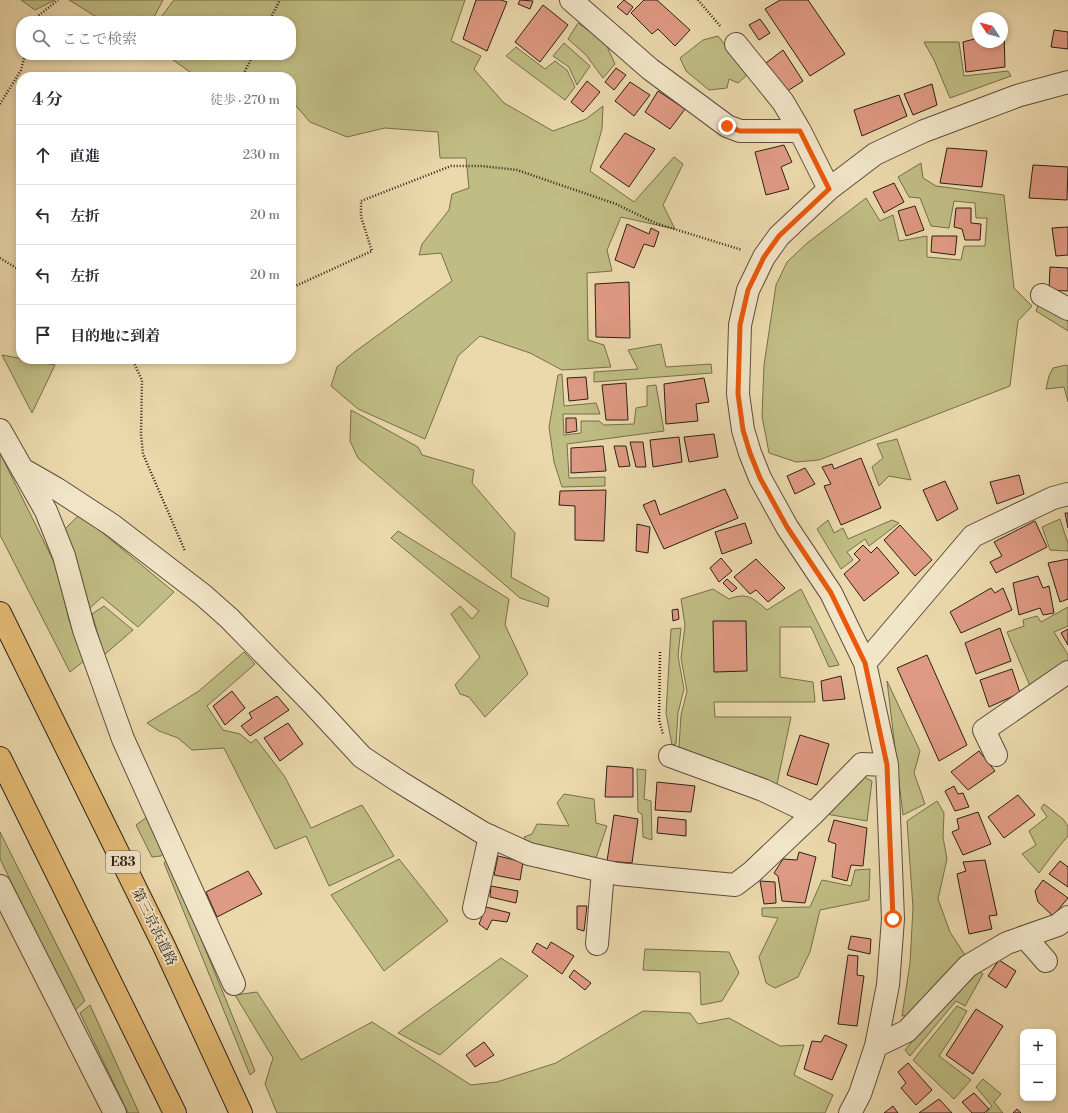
<!DOCTYPE html>
<html lang="ja">
<head>
<meta charset="utf-8">
<style>
	:root { --surface:#fff; --page:#f7f7f7; --text:#2b2b33; --muted:#7c7c81; --line:#e1e1e2 }
	body { margin:0; font-family:"Libre Bodoni","Noto Serif JP",serif; background:var(--page); color:var(--text) }
	.controls { position:absolute; right:12px; bottom:12px; display:grid; overflow:hidden; border-radius:8px; box-shadow:0 2px 6px #0003 }
	.controls button { width:36px; height:36px; display:grid; place-items:center; padding:0; border:0; border-bottom:1px solid var(--line); background:var(--surface); color:var(--text); font:20px sans-serif }
	.compass { position:absolute; left:972px; top:12px; width:36px; height:36px; border-radius:50%; background:var(--surface); box-shadow:0 2px 6px #0003; rotate:306deg }
	.stop { position:absolute; width:12px; height:12px; margin:-9px; border:3px solid #ea580c; border-radius:50%; background:#fff }
	.stop.end { background:#ea580c; border-color:#fff; box-shadow:0 1px 4px #0008 }
	.list { margin:0; padding:0; list-style:none }
	h2 { display:flex; justify-content:space-between; align-items:center; height:52px; margin:0; padding:0 16px; font-size:17px }
	h2 small { font-size:13px; font-weight:400; color:var(--muted) }
	.list li { display:grid; grid-template-columns:26px 1fr auto; gap:12px; align-items:center; box-sizing:border-box; height:60px; padding:0 16px; border-top:1px solid var(--line) }
	.list b { display:block; font-size:15px; white-space:nowrap }
	.list em { font-size:13px; font-style:normal; color:var(--muted) }
	.icon { flex:none; width:22px; height:22px; fill:none; stroke:currentColor; stroke-width:2; stroke-linecap:round; stroke-linejoin:round }
	.map { position:relative; flex:none; width:1068px; height:1113px; overflow:hidden }
	.search { position:absolute; background:var(--surface); box-shadow:0 2px 6px #0003; left:16px; top:16px; width:280px; height:44px; display:flex; align-items:center; gap:10px; box-sizing:border-box; padding:0 14px; border-radius:16px; color:var(--muted); font-size:15px }
	.panel { position:absolute; background:var(--surface); box-shadow:0 2px 6px #0003; left:16px; top:72px; width:280px; height:292px; border-radius:16px }
	.map>svg:first-child { display:block }
	.green { fill:#c0bd84; stroke:#766e4e }
	.building { fill:#df9a83; stroke:#2d1f19 }
	.lines { fill:none; stroke-linecap:round; stroke-linejoin:round }
	.minor-casing { stroke:#5c4e3e; stroke-width:24 }
	.highway-casing { stroke:#2d1f19; stroke-width:24 }
	.path { stroke:#2d1f19; stroke-width:2.5; stroke-dasharray:1 2; stroke-linecap:butt }
	.minor { stroke:#f2e6c9; stroke-width:22 }
	.highway { stroke:#e6bc76; stroke-width:22 }
	.route { stroke:#ea580c; stroke-width:5 }
	.labels { text-anchor:middle; dominant-baseline:central; stroke-width:4; stroke-linejoin:round; paint-order:stroke }
	.shield { fill:#f2e6c9; stroke:#685b4e; stroke-width:1 }
	.shield-label { font-size:13px; font-weight:bold; fill:#2d1f19 }
	.street-label { font-size:14px; fill:#2d1f19; stroke:#f2e6c9 }
</style>
</head>
<body>
<div class="map">
<svg width="1068" height="1113" viewBox="0 0 1068 1113">
	<rect width="100%" height="100%" fill="#ebd9ac"/>
	<filter id="stains"><feTurbulence type="fractalNoise" baseFrequency=".005" numOctaves="4"/><feColorMatrix values="0 0 0 0 .2 0 0 0 0 .09 0 0 0 0 .02 0 0 0 .5 -.17"/></filter>
	<radialGradient id="worn" r=".72"><stop offset=".6" stop-color="#630" stop-opacity="0"/><stop offset="1" stop-color="#630" stop-opacity=".3"/></radialGradient>
	<path class="green" d="M21,0H55L35,10Z
		M69,0H163L154,17L137,21H103Z
		M174,0H465L451,41L481,56L474,69L504,103L553,131L586,119L603,106L602,129L590,171L634,202L674,157L683,164L663,205L675,229L621,217L607,250L612,271L587,273L588,340L604,345L611,367L562,370L530,353L480,336L458,356L425,439L358,409L331,386L337,367L356,351L452,281L441,253L419,255L422,244L449,210L452,194L469,188L466,158H440L438,132L385,128L347,137L310,122L291,100V77H197L166,55H291V21H158Z
		M578,23L605,42L615,64L603,78L586,55L568,39Z
		M718,36L748,74L738,83L729,79L727,88L709,90L686,71L680,58L703,40Z
		M924,42H959L964,76L1008,71L1011,76L950,98L934,60Z
		M564,43L590,66L577,85L569,67L553,56Z
		M516,47L545,69L555,61L567,70L575,87L565,100L506,56Z
		M921,163L923,178L936,186L1004,195L1014,288L1032,306L1018,321L1010,386L819,460L796,462L769,453L762,416L764,365L776,285L787,262L806,244L866,198L880,221L893,215L899,241L927,236V257L961,260L964,246H985L987,218H976L975,203L954,201L949,228L931,226L920,198L909,197L898,177Z
		M1040,299L1068,316V331L1036,311Z
		M661,344L666,367L711,364L712,373L594,382V372L638,369L628,350Z
		M2,355L55,365L32,413Z
		M1066,365L1068,366V402L1064,387L1046,389L1049,376L1053,368Z
		M562,374L564,406L596,403L600,414H563L564,435L581,433V421H599L604,425L634,424L636,408L647,406V386L656,385L664,431L567,444L569,478L605,477V486L562,487L554,462L549,427L558,375Z
		M351,410L418,447L422,455L474,470L472,483L515,533L511,577L549,598L548,607L520,598L358,458L350,441Z
		M897,439L911,480L889,476L879,486L872,467L883,458L877,444Z
		M0,453L57,568L69,620L84,661L70,672L0,535Z
		M80,514L174,592L138,627L102,597L89,609L65,529Z
		M1060,519L1068,543V551L1050,550L1042,527Z
		M828,520L834,533L843,528L848,539L892,520L899,523L869,546L865,539L847,552L853,560L841,569L817,529Z
		M398,531L509,599L505,625L528,674L485,717L469,697L460,694L455,685L480,657L451,614L460,606L472,619L479,611L391,538Z
		M713,589L729,599C747,592 753,598 767,610L801,589L839,665L829,667L811,627H780V677L813,682L815,702H714L715,717H791L776,789L745,772L679,747L681,715L687,691L681,658L685,625L681,599Z
		M104,606L133,630L104,655L92,614Z
		M1068,607V626L1054,632L1068,655V661L1030,686L1007,632L1024,626L1023,620L1037,616L1041,622Z
		M681,628L678,656L684,689L678,713L676,744L672,745L666,713L671,629Z
		M244,652L255,664L207,706L223,730L240,734L251,743L256,739L285,777L311,828L362,805L394,856L329,886L306,836L275,849L224,748L192,750L178,738L159,731L147,723L199,691Z
		M887,681L920,751L914,773L925,804L903,815Z
		M637,769L646,770L644,799L651,801L652,840L643,837L642,814L638,812Z
		M862,776L872,781L867,821L826,814Z
		M564,794L594,799L596,823L607,826L595,861L529,846L524,837L532,834L537,824L569,826L557,803Z
		M937,801L944,813L943,837L947,859L938,899L950,932L965,955L911,1015L902,1016L910,963L913,908L907,821Z
		M1044,804L1063,819L1068,826V836L1057,849L1039,873L1022,854L1036,845L1029,831L1047,817L1041,808Z
		M150,815L166,852L161,856L152,857L136,825Z
		M0,832L85,1001L74,1011L0,859Z
		M168,858L255,1071L250,1075L164,863Z
		M399,859L448,921L384,971L331,895Z
		M870,869L869,900L820,910L810,952L798,977L775,988L766,983L759,957L778,918L762,916V908L810,907L822,880L851,886L855,870Z
		M645,949L729,952L739,973L722,1001L701,1005L700,972L643,970Z
		M501,958L528,976L440,1055L398,1033Z
		M979,971L983,974L965,1006L956,1001L910,1056L905,1050L941,1007Z
		M257,992L301,1060L372,1022L471,1085L497,1082L556,1063L643,1011L690,1013L698,1024L729,1018L780,1046L804,1045L794,1075L833,1095L825,1113H277L265,1084L273,1058L235,995Z
		M90,1005L139,1113H128L80,1013Z
		M957,1006L967,1011L955,1032L939,1056L971,1080L954,1099L913,1060Z
		M983,1079L1001,1094L994,1102L1003,1113H986L992,1106L976,1087Z"/>
	<path class="building" d="M476,0H501L507,2L487,51L463,39Z
		M520,0L533,1L530,9L518,4Z
		M624,0L633,7L627,15L617,7Z
		M644,0H657L690,30L675,46L658,29L652,34L631,13Z
		M780,0H808L845,54L810,76L765,9Z
		M543,5L568,25L540,62L515,42Z
		M760,19L770,33L759,40L749,25Z
		M1054,30L1068,32V49L1051,47Z
		M1002,32H1004L1005,67L966,72L963,42L978,38V42H1002Z
		M783,50L803,81L786,92L766,63Z
		M616,68L626,75L614,90L605,82Z
		M587,81L600,92L583,112L571,102Z
		M630,82L650,95L634,116L615,101Z
		M932,84L937,105L913,115L904,94Z
		M658,91L685,109L670,129L645,112Z
		M899,95L907,116L862,136L854,110Z
		M625,133L655,149L629,187L600,167Z
		M784,145L792,162L781,167L789,189L766,195L755,152Z
		M947,148L987,151L982,187L940,183Z
		M1033,165L1068,167L1067,200L1029,198Z
		M894,183L904,202L884,213L873,192Z
		M915,206L924,230L906,236L898,211Z
		M956,208H971V223L981,224L980,240H965L962,229L954,227Z
		M627,224L649,234L651,228L659,232L654,247L644,244L634,268L615,260Z
		M1068,227V255L1056,256L1052,228Z
		M932,236H957L955,255L931,252Z
		M1050,267L1068,268V291L1049,290Z
		M629,282L630,338L596,337L595,284Z
		M586,377L588,399L569,401L567,378Z
		M704,378L709,402L696,404L698,421L666,424L664,384Z
		M626,383L628,420H606L602,385Z
		M566,418H576L577,431L566,433Z
		M714,434L718,457L689,462L684,437Z
		M679,437L682,462L653,467L650,440Z
		M630,442H643L646,467H636Z
		M603,446L606,471L571,473V448Z
		M614,446H626L630,466L619,467Z
		M861,458L881,508L841,525L824,486L831,484L822,467L832,464L834,469Z
		M805,468L815,484L795,494L787,476Z
		M1019,475L1024,494L997,504L990,482Z
		M945,481L958,509L937,521L923,490Z
		M725,489L738,518L664,549L643,505L655,500L660,515Z
		M606,490L604,541L575,540V506L559,505L560,491Z
		M1065,513H1068V528Z
		M1035,521L1047,547L996,573L990,562L1002,556L994,542Z
		M745,523L752,543L722,554L715,532Z
		M637,524L650,527L648,553L636,551Z
		M900,525L932,560L915,576L884,540Z
		M863,545L871,553L877,547L899,573L864,601L844,574L860,560L854,554Z
		M721,558L732,571L719,582L710,568Z
		M756,559L785,588L768,602L756,590L750,594L734,577Z
		M1068,559V599L1060,602L1048,563Z
		M1038,576L1043,588L1049,586L1054,613L1043,615L1040,608L1019,615L1013,583Z
		M727,579L737,588L732,592L723,583Z
		M991,588L995,593L1003,588L1012,610L961,633L950,612Z
		M678,609L679,619L673,621L672,610Z
		M713,621H746L747,671L714,672Z
		M1000,628L1011,661L976,674L965,643Z
		M1068,629V645L1061,633Z
		M927,655L967,745L939,761L897,668Z
		M1012,669L1020,693L989,707L980,680Z
		M841,676L845,699L823,701L821,681Z
		M232,691L245,708L225,725L213,706Z
		M277,696L289,710L250,736L241,726L252,718L249,713Z
		M288,723L303,744L280,761L264,738Z
		M800,735L829,744L817,785L787,775Z
		M979,751L995,771L968,790L951,772Z
		M607,766L633,768V797H605Z
		M657,782L695,786L691,812L655,810Z
		M954,786L958,794L963,793L969,807L955,811L945,791Z
		M1018,795L1035,815L1004,838L988,817Z
		M978,812L991,844L963,855L952,832L959,829L957,819Z
		M614,815L638,819L632,863L607,861Z
		M658,817L686,820V836L657,833Z
		M834,820L867,828L863,866L851,865L847,881L832,877L836,844L828,841Z
		M799,852L816,857L805,903L782,901L778,876L774,873L783,859L797,860Z
		M498,856L523,862L520,880L494,875Z
		M985,860L997,915L989,916L992,929L969,934L957,874L966,871L963,862Z
		M1060,861L1068,867V887L1049,874Z
		M248,871L262,894L217,917L206,892Z
		M1043,880L1068,898L1053,916L1038,902L1035,891Z
		M760,881L775,882L776,903L764,904Z
		M491,886L518,891L516,903L490,897Z
		M577,906H587L584,931L577,929Z
		M486,907L510,913L507,922L492,920L487,930L479,924Z
		M851,936L871,939L870,954L848,949Z
		M551,942L574,956L562,974L532,952L537,943L547,949Z
		M848,955L858,956L857,975L864,976L857,1026L838,1024Z
		M999,960L1016,971L1006,988L988,976Z
		M574,970L591,983L585,990L569,977Z
		M976,1009L1003,1026L973,1074L946,1055Z
		M825,1035L847,1045L832,1080L804,1069L812,1041L821,1042Z
		M484,1042L494,1055L475,1067L466,1055Z
		M908,1063L932,1090L916,1105L901,1088L906,1083L898,1072Z
		M974,1093L989,1109L984,1113H972L962,1102Z
		M939,1099L952,1113H919Z
		M893,1106L898,1113H884Z
		M1017,1109L1021,1113H1013Z"/>
	<g class="lines">
		<defs>
			<path id="minor" d="M571,0L650,69L727,126L740,131H800L829,189
				M736,44L783,102L800,131
				M1042,295L1068,309
				M0,430L46,511L64,556L84,630L123,739L234,984
				M22,469L57,489L112,525L203,595L229,618L313,704L362,757L400,782L483,833L529,854L603,871L618,874L735,885L752,872L813,814L862,764L887,765
				M865,663L973,536L1053,498L1068,494
				M996,755L984,730L1068,672
				M670,756L763,790L813,814
				M0,886L115,1113
				M474,908L490,836
				M1025,937L1046,961
				M597,944L603,871
				M876,1046L907,1031L968,966L1007,943L1058,925L1068,917
				M850,1113L860,1094L876,1046L888,985L893,919L887,765L865,663L831,593L787,527L760,478L750,453L743,430L738,394L740,325L748,290L764,257L779,236L829,189L875,154L924,131L1017,96L1068,82"/>
			<path id="highway" d="M0,613L164,946L241,1113
				M0,758L175,1113"/>
		</defs>
		<use href="#minor" class="minor-casing"/>
		<use href="#highway" class="highway-casing"/>
		<path class="path" d="M698,0L721,27
			M37,21L38,16L58,0
			M269,21L280,0
			M242,77L253,55
			M0,104L21,70L25,55
			M0,258L21,271
			M291,288L372,251L361,217V201L451,166H482L517,170L616,204L655,223L742,250
			M132,359L142,380L141,434L143,454L185,551
			M660,652L659,720L663,734"/>
		<use href="#minor" class="minor"/>
		<use href="#highway" class="highway"/>
	</g>
	<g class="lines">
		<path class="route" d="M727,126L740,131H800L829,189L779,236L764,257L748,290L740,325L738,394L743,430L750,453L760,478L787,527L831,593L865,663L887,765L893,919"/>
	</g>
	<g class="labels">
		<rect class="shield" x="106" y="851" width="34" height="22" rx="3"/>
		<g class="shield-label">
			<text x="123" y="862">E83</text>
		</g>
		<g class="street-label">
			<text transform="translate(154 927) rotate(64)">第三京浜道路</text>
		</g>
	</g>
	<rect width="100%" height="100%" filter="url(#stains)"/>
	<rect width="100%" height="100%" fill="url(#worn)"/>
</svg>
<div class="controls">
<button>+</button>
<button>−</button>
</div>
<svg class="compass" viewBox="-18 -18 36 36"><path d="M0-13l5 13h-10z" fill="#e53935"/><path d="M0 13l5-13h-10z" fill="#7c7c81"/></svg>
<div class="stop" style="left:893px;top:919px"></div>
<div class="stop end" style="left:727px;top:126px"></div>
<div class="search"><svg class="icon" aria-label="search" viewBox="0 0 24 24"><circle cx="10" cy="10" r="6"/><path d="M15 15l6 6"/></svg>ここで検索</div>
<section class="panel">
<h2>4 分<small>徒歩 · 270 m</small></h2>
<ul class="list">
<li><svg class="icon" aria-label="ahead" viewBox="0 0 24 24"><path d="M12 20V5M6 11l6-6 6 6"/></svg><div><b>直進</b></div><em>230 m</em></li>
<li><svg class="icon" aria-label="left" viewBox="0 0 24 24"><path d="M17 20v-9H6M10 6l-5 5 5 5"/></svg><div><b>左折</b></div><em>20 m</em></li>
<li><svg class="icon" aria-label="left" viewBox="0 0 24 24"><path d="M17 20v-9H6M10 6l-5 5 5 5"/></svg><div><b>左折</b></div><em>20 m</em></li>
<li><svg class="icon" aria-label="arrive" viewBox="0 0 24 24"><path d="M6 21V4h12l-3 4 3 4H6"/></svg><div><b>目的地に到着</b></div></li>
</ul>
</section>
</div>
</body>
</html>
